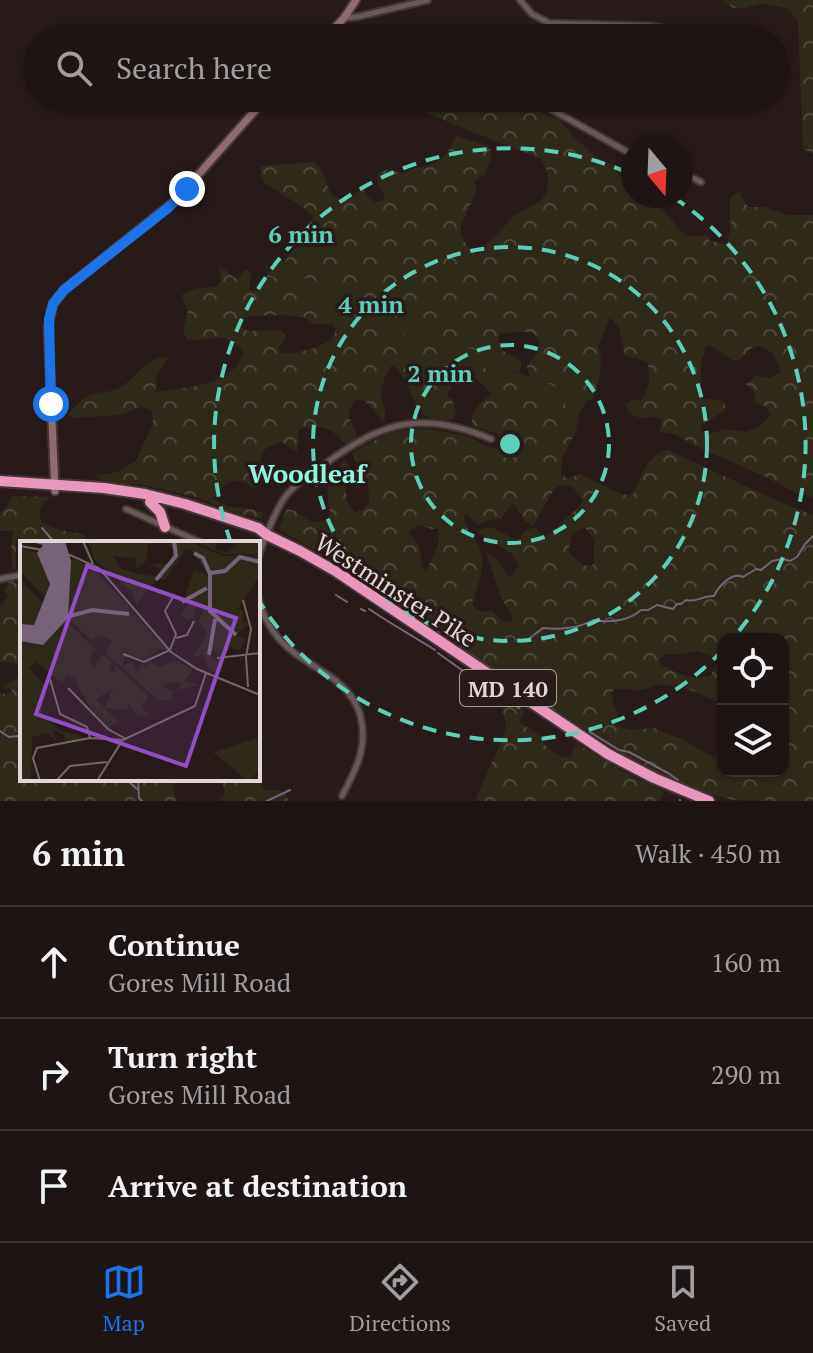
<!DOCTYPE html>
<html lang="en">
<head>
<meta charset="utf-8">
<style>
	:root { --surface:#1e1413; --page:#2b2121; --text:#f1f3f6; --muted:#a19ea0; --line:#3c3333; --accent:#1a73e8 }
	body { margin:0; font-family:"PT Serif",serif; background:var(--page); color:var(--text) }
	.controls { position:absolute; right:24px; bottom:24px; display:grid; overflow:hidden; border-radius:16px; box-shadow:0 2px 6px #0004 }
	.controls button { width:72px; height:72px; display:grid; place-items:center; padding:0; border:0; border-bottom:2px solid var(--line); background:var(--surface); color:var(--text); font:40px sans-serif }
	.compass { position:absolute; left:621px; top:136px; width:72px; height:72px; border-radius:50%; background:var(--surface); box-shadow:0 2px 6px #0004; rotate:161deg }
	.stop { position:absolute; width:24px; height:24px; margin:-18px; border:6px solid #1a73e8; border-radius:50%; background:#fff }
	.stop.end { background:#1a73e8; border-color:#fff; box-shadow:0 2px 8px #0008 }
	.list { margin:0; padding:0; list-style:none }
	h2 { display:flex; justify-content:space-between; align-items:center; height:104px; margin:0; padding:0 32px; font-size:34px }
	h2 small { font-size:26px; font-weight:400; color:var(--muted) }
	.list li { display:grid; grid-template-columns:52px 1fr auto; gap:24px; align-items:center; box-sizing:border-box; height:112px; padding:0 32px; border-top:2px solid var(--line) }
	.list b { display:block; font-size:30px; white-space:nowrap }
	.list p { margin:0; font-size:26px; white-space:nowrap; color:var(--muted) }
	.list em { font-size:26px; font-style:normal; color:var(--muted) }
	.icon { flex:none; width:44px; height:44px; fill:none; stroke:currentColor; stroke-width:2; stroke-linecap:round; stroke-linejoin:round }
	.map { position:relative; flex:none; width:813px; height:801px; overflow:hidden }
	.search { position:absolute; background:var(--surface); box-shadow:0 2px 6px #0004; left:24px; right:24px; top:24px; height:88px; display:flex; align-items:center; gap:20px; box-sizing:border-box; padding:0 28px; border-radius:44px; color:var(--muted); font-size:30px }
	.sheet { height:440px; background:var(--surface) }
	nav { display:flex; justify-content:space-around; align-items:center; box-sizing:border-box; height:112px; border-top:2px solid var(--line); background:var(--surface); font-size:22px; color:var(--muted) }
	nav a { display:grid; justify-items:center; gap:4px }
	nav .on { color:var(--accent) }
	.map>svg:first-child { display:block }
	.green { fill:#2f291a }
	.forest { fill:url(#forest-crowns); fill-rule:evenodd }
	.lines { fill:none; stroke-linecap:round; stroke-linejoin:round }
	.stream { stroke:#76637a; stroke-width:2 }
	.street-casing { stroke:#423737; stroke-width:9 }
	.secondary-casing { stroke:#423737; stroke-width:11 }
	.highway-casing { stroke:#423737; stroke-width:14 }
	.street { stroke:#695857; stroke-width:5 }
	.secondary { stroke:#906b76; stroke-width:7 }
	.highway { stroke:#eb96bd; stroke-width:10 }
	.route { stroke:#1a73e8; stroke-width:10 }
	.ring { fill:none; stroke:#5dceb9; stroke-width:4; stroke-dasharray:14 10 }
	.labels { text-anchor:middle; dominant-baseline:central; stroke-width:7; stroke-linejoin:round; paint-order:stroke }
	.shield { fill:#281a19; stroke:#aa9e9d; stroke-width:2 }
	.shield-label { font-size:22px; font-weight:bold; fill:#e1d7d6 }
	.street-label { font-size:24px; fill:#e1d7d6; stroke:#281a19 }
	.neighbourhood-label { font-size:26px; font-weight:bold; fill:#90f5e1; stroke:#281a19 }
	.inset-river { fill:none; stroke:#76637a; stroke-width:4 }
	.inset-road { fill:none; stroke:#726665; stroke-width:2 }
	.view { fill:#8f4ec4; fill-opacity:0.15; stroke:#8f4ec4; stroke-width:4 }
	.inset-edge { fill:none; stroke:#e1d7d6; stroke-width:4 }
	.centre { fill:#5dceb9; stroke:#281a19; stroke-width:4 }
	.ring-label { font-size:24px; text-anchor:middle; font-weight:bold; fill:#5dceb9; stroke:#281a19; stroke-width:7; stroke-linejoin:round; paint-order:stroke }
</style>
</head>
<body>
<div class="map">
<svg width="813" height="801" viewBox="0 0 813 801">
	<defs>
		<pattern id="forest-crowns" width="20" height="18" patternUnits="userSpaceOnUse" patternTransform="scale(2)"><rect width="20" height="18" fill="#2f291a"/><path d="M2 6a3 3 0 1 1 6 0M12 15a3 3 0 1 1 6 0" fill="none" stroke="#4d473b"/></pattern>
	</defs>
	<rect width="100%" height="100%" fill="#281a19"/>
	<path class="green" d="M281,259L295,275L319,282L394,319L485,354L507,368L530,377L535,378L587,401L580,411C547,398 516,382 484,368C411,338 338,309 267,274Z"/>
	<path class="forest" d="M722,0H813V154L803,149L798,21L788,9L763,3L745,8H733Z
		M393,98H500L559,119L574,137L591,153L603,161L629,171L633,183V196C638,196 643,196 647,197C662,205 674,226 688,237L704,235L708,236L710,241L726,244C735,228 728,214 730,198L739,192L748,207H765L786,215H813V497L796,493L766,477L693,445L677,435L660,432L662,420L657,417C644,418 629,420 626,405L631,401L642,399C650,387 650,378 648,363L637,358L625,356L619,327L610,317L598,346L601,358L600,375L593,398L587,401L536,378L530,377L527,366C530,361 536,356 538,350C546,326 513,331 500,334L498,339L502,350C511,357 527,356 519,372L507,368L485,354L394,319L319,282L295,275L287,267L285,261L307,233L313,217L304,208L265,183L261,178V166L314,162C334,174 318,202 351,199L362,187L367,196L375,202L382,201L385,194C380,187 376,183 377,174C387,167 393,171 404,174C411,168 413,168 422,167C441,163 449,153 456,136L490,147L491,158L484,175L474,181L476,185V191L461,226C460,239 468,248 477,255L515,215L541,201L547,192L548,173L541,159L396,101ZM710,345L734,361C747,358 746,349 755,347C770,342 777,362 781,372L769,378L756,376L746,384L755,393L754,402L766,407L770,415L758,428L745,432L725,429L710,434L703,433L700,426L725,410V402L704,398L701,395V364L705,347Z
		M219,267C227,270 231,277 238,279L245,270L251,272L249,290L254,291L263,285L267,274C338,309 411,338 484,368C516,382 547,398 580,411L576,431L562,458L561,474L568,479L580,474L623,495L633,494C642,476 646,455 668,450L780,502L813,515V801C791,801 753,801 734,800C652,782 580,731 513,684C436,631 361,575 279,529L287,509C307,512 305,529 328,519L330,513L327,489L330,484L332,473L344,461L348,464C351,483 338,495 355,512C385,508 360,467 352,453C363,447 374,440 386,435C412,425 442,430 468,437C479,440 484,448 496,448L500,443L501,435L472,425C470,409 481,403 492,394C483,385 472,370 459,380C453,385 449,388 447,396L452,399L456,414L453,420C446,419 435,421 428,417C412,410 408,373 392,365C386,372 380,387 381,397C383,410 387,407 384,423C376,414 369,399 356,399C340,421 355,417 357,438L347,446C330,426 324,425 299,429L297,452L282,442C247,449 269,470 253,487C232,475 227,481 213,498C229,512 249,505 264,514L261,519L223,509L200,498L139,484H117L100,479L96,474L102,475L119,471L136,461L153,423L152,410L141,407L119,415L73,418L68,415C73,408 84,396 93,394C104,391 114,393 124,385C138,375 148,356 167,358L165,364L157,374L155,392C182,388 239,386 243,350C216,327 215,343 187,340L183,329L188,311L182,295C186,293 190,290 195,289C213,285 225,293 219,267ZM280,315L304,317L314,324H332L336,328C335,332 334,336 331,339C321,348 293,355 281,353L278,348L286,338L281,330L248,331L241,327L244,318L248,316ZM561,485L573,487L583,501C575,511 568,517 559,525C553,530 551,534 543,538L535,527L525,531L520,538L514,539L491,527L479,530V533L511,553L519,565L513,575L508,576L498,561L486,552L500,595L513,619L511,622L502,620L492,611C484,613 475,611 472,603C478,585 488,563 478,544C472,534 465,528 464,515H469L476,524L479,525L489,520L501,519L512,504L515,505L525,521L533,526L555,488ZM418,525L432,529L438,528C442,547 431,557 426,573L422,566L419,545L409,533L413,528ZM585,528L594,539V564L591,566L582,565L568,551L572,534L580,529ZM723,639H783V771H723V748L714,758L683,740L654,728L629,730L616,725L615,723L618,717L612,701L614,699L611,694L614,689C623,687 630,691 639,690C646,690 651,686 657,685C678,683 708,695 723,707ZM697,651L712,656L717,659L718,663L710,676C692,681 675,673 660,664V658L665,654H684Z
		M12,496L53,497C41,502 36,510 42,522L56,529L85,535L87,543H44L38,539L16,541C15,548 17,560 15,569L13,570L11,552L13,531H0V513L7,507Z
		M12,581L22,586V779H177L173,790L178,801H0V692L6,695L12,692L11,688L3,689L4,686L19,677C21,661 13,662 0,662V606L8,597L4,590L8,583Z
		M509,699L520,704L524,711L519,722L540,736L545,745L558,755L564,757H572L573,749L578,744L620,770L664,792L659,801H475L505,733L506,726L502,707Z
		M221,779H256L265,790C274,790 287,788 288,801H218L225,794Z"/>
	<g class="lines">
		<path class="stream" d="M42,528L55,543
			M362,573L417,618L501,675
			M336,595L347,602
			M361,609L365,611
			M369,609C391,624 413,636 435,650
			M526,641L543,628C559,630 580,628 593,620C609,623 629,621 641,610H648L657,605L673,609L677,604H681L686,600C696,603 704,595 714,596C718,587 732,571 743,577L756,569L761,570L772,561L783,559L790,561L797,557L805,544L813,536
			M438,653L473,678
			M519,687L577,727
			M500,695L519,708
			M0,731L9,737L18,736L22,739
			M590,732L619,750L629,752L668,773L678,780
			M126,779L137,789
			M138,779L139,798L142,801
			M680,800V801
			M267,801L290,790"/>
		<defs>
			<path id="street" d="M520,0L532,14L549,23L650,26L674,30L690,38
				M345,18L356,17L428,0
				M334,28L355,38
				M531,98L633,155
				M681,172L701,182
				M126,509L202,543
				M258,557C265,538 272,517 283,500C293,485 310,475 325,464C383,421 423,410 491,439
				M0,579L22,575
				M258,597C262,613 269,628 280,640C306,669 347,674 360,714C363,726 364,739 361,751C358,767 349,782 342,796"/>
			<path id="secondary" d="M325,38L344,18L356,0
				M55,491L48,328L53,304L64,290L176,200L266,98"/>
			<path id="highway" d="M0,481L104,488L145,494L185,504L258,528L267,535L300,551L337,572L608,754L654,778L709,801
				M150,502L160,512L165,527"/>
		</defs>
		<use href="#street" class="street-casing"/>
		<use href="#secondary" class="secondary-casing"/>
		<use href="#highway" class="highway-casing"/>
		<use href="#street" class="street"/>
		<use href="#secondary" class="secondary"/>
		<use href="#highway" class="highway"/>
	</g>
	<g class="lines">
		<path class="route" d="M51,404L49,319L53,304L64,290L168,208L187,189"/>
	</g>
	<g class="ring">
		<circle cx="510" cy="444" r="99"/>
		<circle cx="510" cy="444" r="197"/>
		<path d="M723 650A296 296 0 0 1 259 601M231 543A296 296 0 0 1 633 175M673 197A296 296 0 0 1 733 638"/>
	</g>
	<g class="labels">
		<rect class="shield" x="460" y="670" width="96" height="36" rx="6"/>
		<g class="shield-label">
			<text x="508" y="688">MD 140</text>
		</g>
		<g class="street-label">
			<text transform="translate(396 590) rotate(33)">Westminster Pike</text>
		</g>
		<g class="neighbourhood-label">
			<text x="307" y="473">Woodleaf</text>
		</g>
	</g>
	<g transform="translate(20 541)">
		<rect width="240" height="240" fill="#281a19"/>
		<path d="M68,0H128L127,19L117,27L115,17L92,15L101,28L123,34L138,35L141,29L131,23H148L154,10L146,0H167L203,15L240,14V34L217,69L223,70V80L229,83L216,94L226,98L220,109L211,106L202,116L192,109L191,115L197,119L192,122L199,119L197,126L202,128L203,131L190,129L182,113L172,117L187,93L179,80L184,65L175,64V74L168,80L160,72L168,66L163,60L174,29L188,34L172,10L166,8L145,39L137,38L116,64L111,50L75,19ZM174,0H198L194,8L208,12L220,0H240V13H203ZM0,7L17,12L30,42L25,56L2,32ZM50,18L71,24L148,109L138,108L131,116V108L129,119L106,116L102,125L113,120L117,132L122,122L125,128L130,120L138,126L158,119L173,130L164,140L179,144L159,149L161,142L148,141L143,145L153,150L151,159H138L85,112L92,100L80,94L71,99L48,77ZM0,38L22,61L14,85L0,83ZM45,80L76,108L69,116L73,127L83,113L92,121L89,130L95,131L94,123L129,155L122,165L129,175H118L109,163L106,169L85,167L93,147L76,158L99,181L89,187L70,167L54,137L47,134L42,142L16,121L9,127L27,146L21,173L41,190L64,196L46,202L44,194L31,187L38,202L28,192L12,196L11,240H0V100L23,104ZM237,197L240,229L228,240L193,211Z" fill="#2f291a"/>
		<path d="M8,0H45L51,20L48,77L23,104L0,100V83L14,84L30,43L17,12L23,4Z" fill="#76637a"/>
		<path class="inset-river" d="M174,12L183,17L190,33V70L216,94M190,32L205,30L220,16L240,21M136,39L156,15L154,0M162,61L187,47M46,76L72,69L109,73M189,114L195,78"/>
		<path class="inset-road" d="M63,0L73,23M0,5L50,14L79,27L151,111L177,128L240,154M223,59L231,88L226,116L228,146M156,97L167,94L174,80M103,113L124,121L150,109L156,93L145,70L153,56M197,117L240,112M30,138L40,173L67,186L70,197M48,147L88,188L106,198M20,240L13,217L17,207L70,197L103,199L175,165L186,132M36,240L50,225L87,221M77,240L102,200"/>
		<path class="view" d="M67,25L216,77L166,225L16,173Z"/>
		<rect width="240" height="240" class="inset-edge"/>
	</g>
	<circle cx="510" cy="444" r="12" class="centre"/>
	<g class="ring-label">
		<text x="301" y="243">6 min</text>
		<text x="371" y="313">4 min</text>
		<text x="440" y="382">2 min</text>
	</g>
</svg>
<div class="controls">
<button><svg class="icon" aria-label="locate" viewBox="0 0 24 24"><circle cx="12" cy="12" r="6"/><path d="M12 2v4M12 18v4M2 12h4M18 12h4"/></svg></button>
<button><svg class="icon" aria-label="layers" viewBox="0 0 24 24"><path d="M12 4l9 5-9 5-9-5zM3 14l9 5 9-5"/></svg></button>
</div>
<svg class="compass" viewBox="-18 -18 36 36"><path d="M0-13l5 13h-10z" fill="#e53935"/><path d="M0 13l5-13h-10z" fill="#a19ea0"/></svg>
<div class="stop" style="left:51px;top:404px"></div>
<div class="stop end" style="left:187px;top:189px"></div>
<div class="search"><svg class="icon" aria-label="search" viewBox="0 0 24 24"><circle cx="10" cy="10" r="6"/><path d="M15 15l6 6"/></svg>Search here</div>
</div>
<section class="sheet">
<h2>6 min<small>Walk · 450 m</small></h2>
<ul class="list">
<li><svg class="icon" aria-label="ahead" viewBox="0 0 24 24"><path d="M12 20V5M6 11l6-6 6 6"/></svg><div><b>Continue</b><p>Gores Mill Road</p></div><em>160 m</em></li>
<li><svg class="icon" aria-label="right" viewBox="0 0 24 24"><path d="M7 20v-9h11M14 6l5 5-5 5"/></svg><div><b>Turn right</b><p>Gores Mill Road</p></div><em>290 m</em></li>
<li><svg class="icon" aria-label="arrive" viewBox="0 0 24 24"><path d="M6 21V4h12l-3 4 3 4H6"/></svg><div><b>Arrive at destination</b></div></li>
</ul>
</section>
<nav>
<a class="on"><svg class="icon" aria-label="map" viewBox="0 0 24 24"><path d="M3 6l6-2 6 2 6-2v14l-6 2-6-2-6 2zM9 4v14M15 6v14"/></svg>Map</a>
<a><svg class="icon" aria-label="directions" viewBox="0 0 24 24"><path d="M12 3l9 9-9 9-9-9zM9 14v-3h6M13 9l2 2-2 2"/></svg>Directions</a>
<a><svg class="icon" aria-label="saved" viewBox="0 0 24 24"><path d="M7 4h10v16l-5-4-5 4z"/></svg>Saved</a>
</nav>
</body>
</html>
